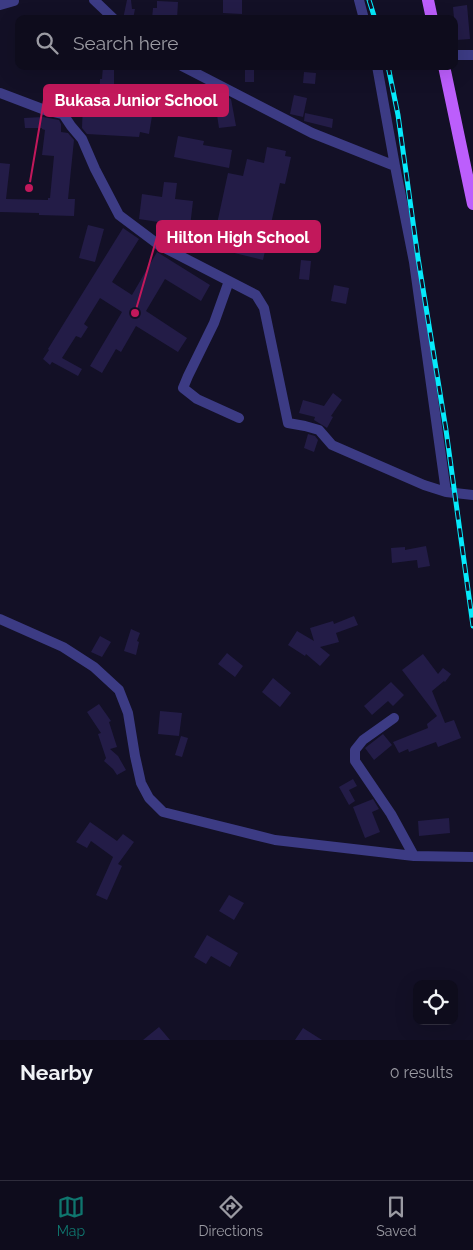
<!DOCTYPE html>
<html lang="en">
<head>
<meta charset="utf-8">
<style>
	:root { --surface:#0e0c1c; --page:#171525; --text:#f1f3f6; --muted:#9b9ba3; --line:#2e2c3b; --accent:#0f766e }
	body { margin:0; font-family:Raleway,sans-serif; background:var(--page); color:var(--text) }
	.controls { position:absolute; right:15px; bottom:15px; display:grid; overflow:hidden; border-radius:10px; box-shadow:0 5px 20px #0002 }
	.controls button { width:45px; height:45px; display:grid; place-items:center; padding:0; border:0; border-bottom:1px solid var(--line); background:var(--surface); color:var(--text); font:25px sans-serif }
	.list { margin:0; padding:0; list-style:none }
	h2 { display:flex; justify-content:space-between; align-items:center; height:65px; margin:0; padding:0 20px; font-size:21px }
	h2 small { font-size:16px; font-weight:400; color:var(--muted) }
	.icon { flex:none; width:28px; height:28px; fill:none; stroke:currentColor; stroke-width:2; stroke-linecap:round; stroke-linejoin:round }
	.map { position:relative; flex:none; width:473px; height:1040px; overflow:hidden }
	.search { position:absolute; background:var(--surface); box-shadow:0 5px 20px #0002; left:15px; right:15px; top:15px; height:55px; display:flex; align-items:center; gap:12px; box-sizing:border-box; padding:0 18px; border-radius:10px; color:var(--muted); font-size:19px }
	.sheet { height:140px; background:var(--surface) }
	nav { display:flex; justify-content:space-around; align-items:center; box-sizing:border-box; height:70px; border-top:1px solid var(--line); background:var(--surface); font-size:14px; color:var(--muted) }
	nav a { display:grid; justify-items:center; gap:2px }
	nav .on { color:var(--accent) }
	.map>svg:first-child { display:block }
	.building { fill:#231c47 }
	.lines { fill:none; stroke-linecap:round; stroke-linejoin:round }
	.minor { stroke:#3c3b84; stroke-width:10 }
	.major { stroke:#bc5efc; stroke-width:12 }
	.rail-casing { stroke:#05eafb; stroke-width:5 }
	.rail { stroke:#131026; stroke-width:3; stroke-dasharray:9; stroke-linecap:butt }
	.leader { fill:none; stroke:#c2185b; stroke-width:2 }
	.callout-dot { fill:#c2185b; stroke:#131026; stroke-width:2 }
	.callout { fill:#c2185b; stroke:#c2185b; stroke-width:2 }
	.callout-label { font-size:16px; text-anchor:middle; font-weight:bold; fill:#fff }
</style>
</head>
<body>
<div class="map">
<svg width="473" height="1040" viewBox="0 0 473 1040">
	<rect width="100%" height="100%" fill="#131026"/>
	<path class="building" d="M127,0H131L132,9H135L133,19H123Z
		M223,0H242V14L223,13Z
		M157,1L178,2L177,19H152L153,8H157Z
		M467,5L470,39L456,40L453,7Z
		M103,66H114V104L135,105L136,96L163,101V100L172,101L171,112L153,110L149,134L140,132L139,137L87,134L82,128L83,102L99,103L100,79H102Z
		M245,67H254V82H245Z
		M304,72L316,73L315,84L303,83Z
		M221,94L231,99L236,126L219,128L214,95Z
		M294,95L307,98L303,117L290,114Z
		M305,113L333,119L332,128L304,121Z
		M43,117L59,120L61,124V132L68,133L74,140L68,199H75L74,216L39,215V213L0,212V163L10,164L6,199L48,200V198H50L54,156L42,155L45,130L42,129V128H25L24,118Z
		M178,136L204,141L203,145L232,150L229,168L174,157Z
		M267,147L286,151L285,156L291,157L285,184L280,183L263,260L202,245L205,231L215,233L228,173L243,176L247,159L264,163Z
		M164,182L177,183L175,199L193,201L190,227L139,219L142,194L162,197Z
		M88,225L104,229L95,262L79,258Z
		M123,228L139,239L112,282L132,295L157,252L210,285L201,301L165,279L146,311L187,338L178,352L136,326L121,352L116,349L102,373L90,366L122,312L100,298L84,324L88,327L81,338L76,336L62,358L82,369L78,376L52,362L50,365L43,359L49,350L48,349Z
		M301,260L311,261L309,280L299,279Z
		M334,285L349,288L346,304L331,301Z
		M333,393L342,400L331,416L333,417L327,428L314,420L315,417L299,413L303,400L324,406Z
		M308,434L315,436L318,440L314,452L304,448Z
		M426,546L430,566L418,568L417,560L392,563L391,548L405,547V550Z
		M354,616L358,625L336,633L339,642L320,647L330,655L320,666L306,654L305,656L288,645L297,631L314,641L310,628L333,621L334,624Z
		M131,629L140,633L137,641L139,642L136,655L124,651Z
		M100,636L111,642L102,657L91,652Z
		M227,653L243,666L235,677L218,664Z
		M423,654L438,674L443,668L451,674L445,682L444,681L432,691L445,723L454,720L461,738L438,747L436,742L409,752L408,749L399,753L393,742L428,728L427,724L437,716L402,670Z
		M273,678L291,693L280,707L262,692Z
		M391,682L404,695L393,706L388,701L372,715L364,706Z
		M99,704L111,721L109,722L117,747L110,749L118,756L126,770L117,775L113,769L104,761L106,758L98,734L101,733L87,712Z
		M160,711L182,713L179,736L158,734Z
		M383,734L392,745L374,760L365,748Z
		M181,736L188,738L182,757L175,755Z
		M353,779L357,786L349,790L355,801L349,805L339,787Z
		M373,799L379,809L372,812L380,832L365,838L353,807Z
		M449,818L450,833L419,836L418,821Z
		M90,822L117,841L123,834L134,842L118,864L122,866L107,900L96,895L113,857L91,841L87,848L76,842Z
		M229,895L244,903L234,920L219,911Z
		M207,935L238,953L230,967L211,956L206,964L194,957Z
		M159,1027L170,1040H143Z
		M303,1028L322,1040H295Z"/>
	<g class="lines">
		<path class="minor" d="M94,0L114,19
			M359,0L364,19
			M0,5L14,1
			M454,55H473
			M182,66L312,133L395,166L414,262L446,492
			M377,66L395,166
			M0,93L45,110L63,114L71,126L82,139L95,169L119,215L159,245L256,295L264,308L288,423L305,426L319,430L332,445L424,485L446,492L473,495
			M229,281L214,323L188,376L183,388L197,399L239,418
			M0,619L63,647L94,667L119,690L128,713L135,756L141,783L149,798L163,812L275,840L414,856L473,857
			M394,718L363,740L355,750V761L391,814L414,856"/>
		<path class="major" d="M428,0L432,19
			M444,66L473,204"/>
		<defs>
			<path id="rail" d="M369,0L375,19
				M388,66L398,115L418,258L446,430L473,626"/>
		</defs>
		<use href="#rail" class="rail-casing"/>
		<use href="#rail" class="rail"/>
	</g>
	<path class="leader" d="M29 188L44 100M135 313L157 237"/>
	<g class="callout-dot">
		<circle cx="29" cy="188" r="5"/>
		<circle cx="135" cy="313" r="5"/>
	</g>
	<g class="callout">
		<rect x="44" y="85" width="184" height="31" rx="5"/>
		<rect x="157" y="221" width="163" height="31" rx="5"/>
	</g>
	<g class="callout-label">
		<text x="136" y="106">Bukasa Junior School</text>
		<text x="238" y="243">Hilton High School</text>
	</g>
</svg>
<div class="controls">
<button><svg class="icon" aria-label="locate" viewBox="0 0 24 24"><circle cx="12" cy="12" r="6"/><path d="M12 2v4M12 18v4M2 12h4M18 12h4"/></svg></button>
</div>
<div class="search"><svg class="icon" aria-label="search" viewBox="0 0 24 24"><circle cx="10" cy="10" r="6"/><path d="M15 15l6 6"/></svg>Search here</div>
</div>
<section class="sheet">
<h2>Nearby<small>0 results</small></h2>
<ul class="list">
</ul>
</section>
<nav>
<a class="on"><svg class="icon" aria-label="map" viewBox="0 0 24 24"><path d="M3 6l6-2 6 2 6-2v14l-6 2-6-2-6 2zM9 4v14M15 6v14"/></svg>Map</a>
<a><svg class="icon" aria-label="directions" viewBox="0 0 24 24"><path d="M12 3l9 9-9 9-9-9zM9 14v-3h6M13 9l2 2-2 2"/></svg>Directions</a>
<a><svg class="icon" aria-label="saved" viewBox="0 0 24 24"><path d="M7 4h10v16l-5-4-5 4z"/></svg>Saved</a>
</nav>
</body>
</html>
